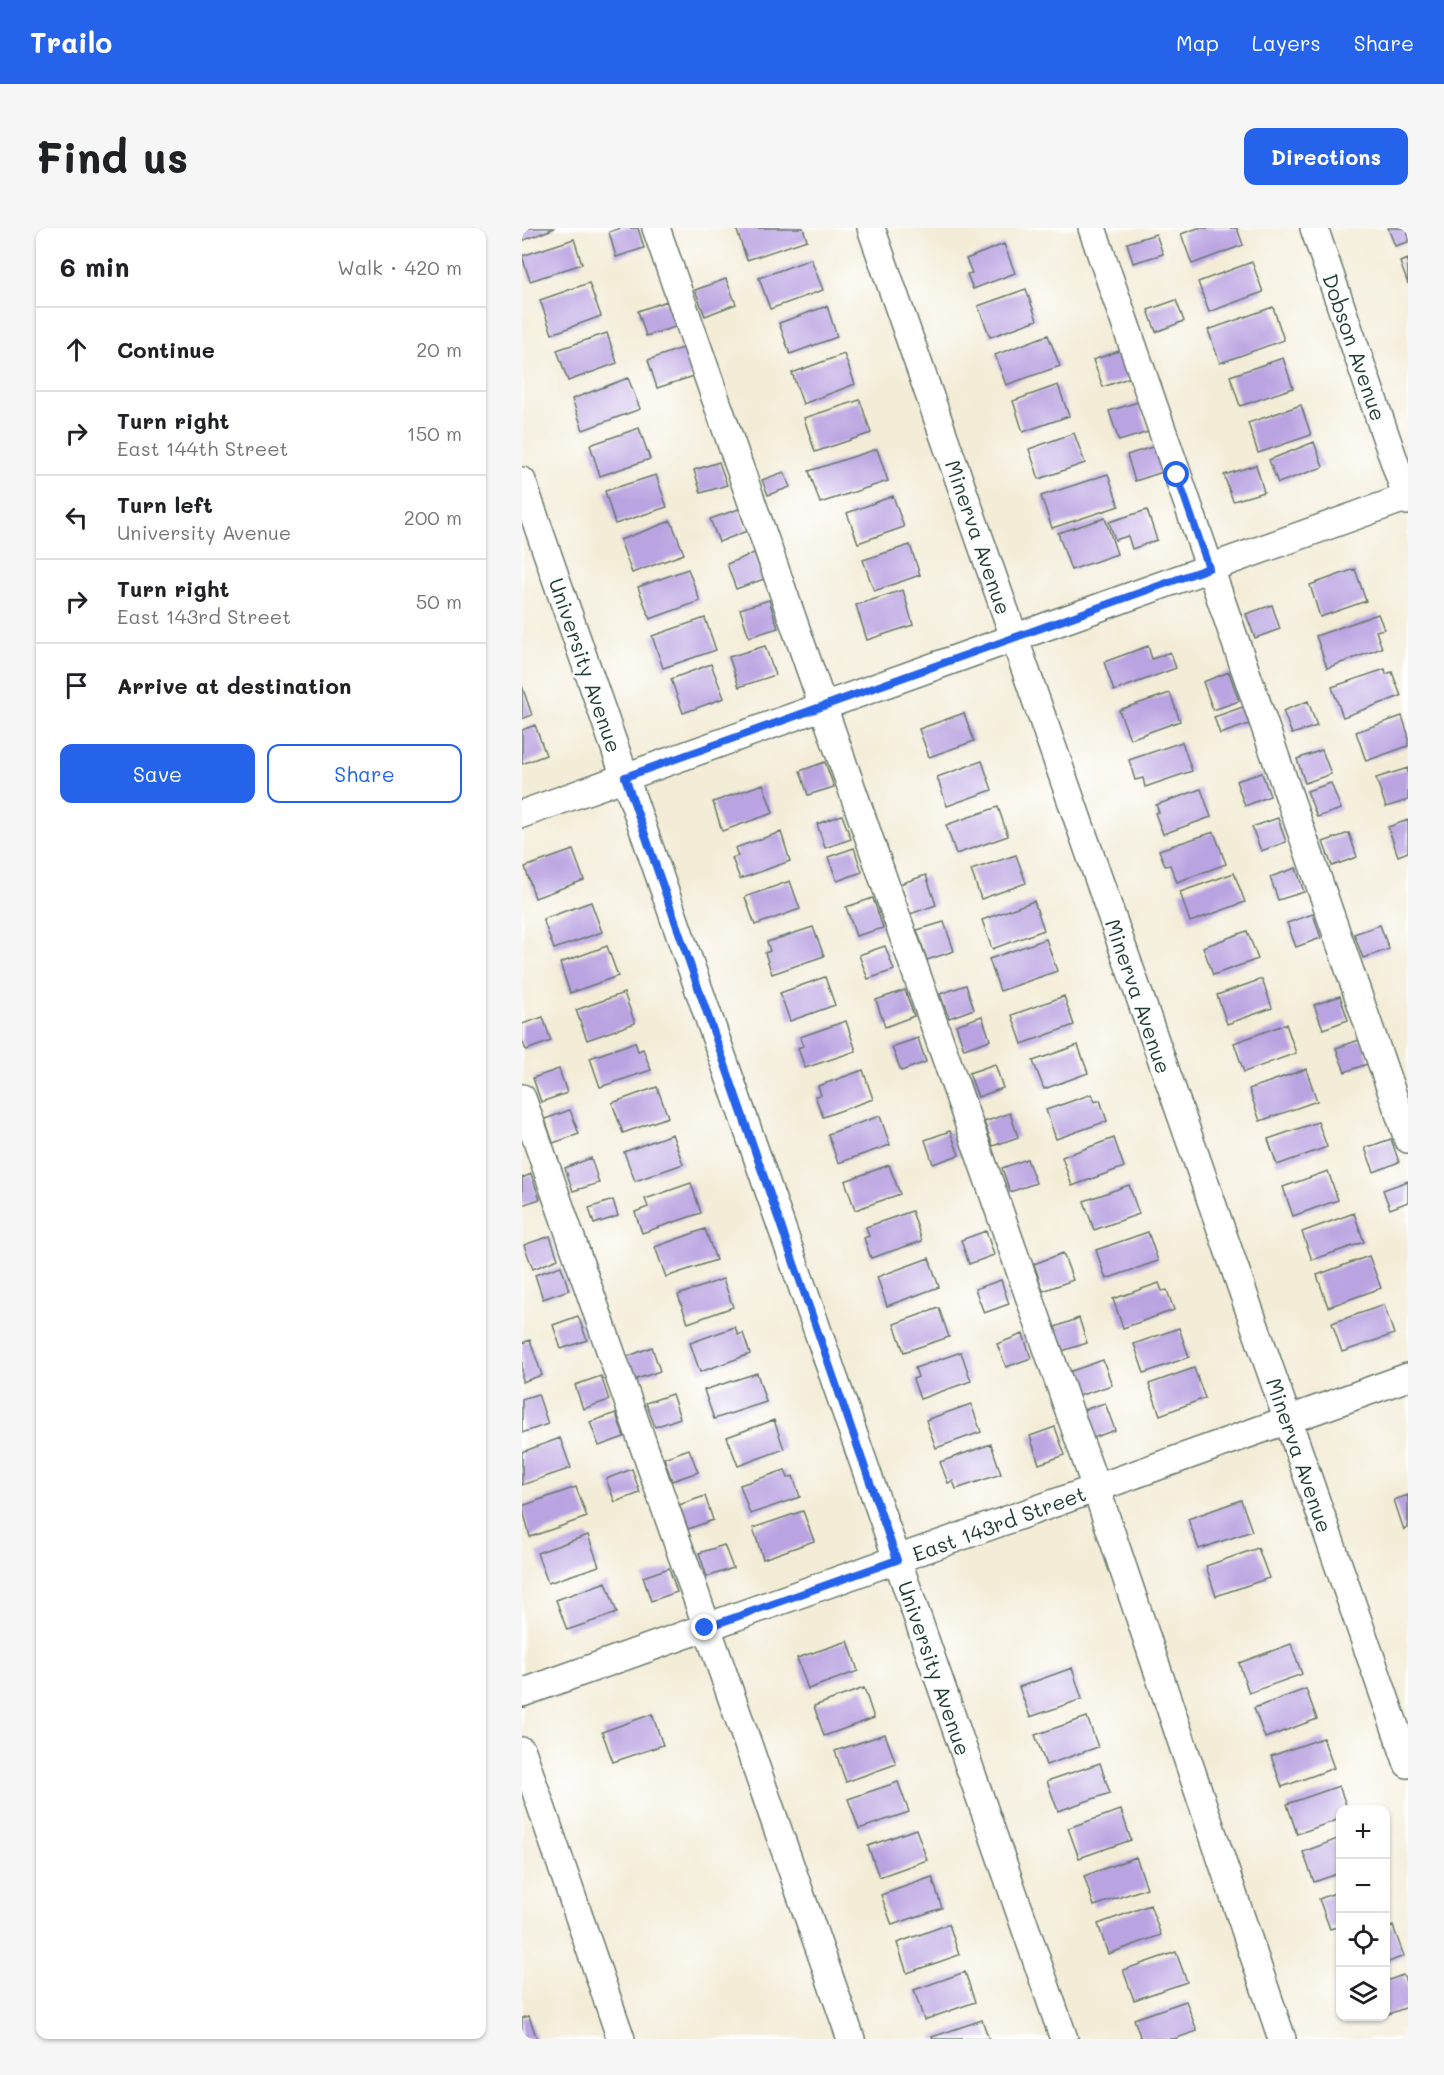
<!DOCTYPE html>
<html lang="en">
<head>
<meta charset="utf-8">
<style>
	:root { --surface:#fff; --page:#f6f6f6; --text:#202124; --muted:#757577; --line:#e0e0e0; --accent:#2563eb }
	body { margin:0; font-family:Mali,sans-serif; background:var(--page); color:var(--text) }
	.controls { position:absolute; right:18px; bottom:18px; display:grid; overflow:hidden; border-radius:12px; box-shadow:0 2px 4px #0004 }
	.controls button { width:54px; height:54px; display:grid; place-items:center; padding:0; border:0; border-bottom:2px solid var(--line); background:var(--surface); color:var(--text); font:30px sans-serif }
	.stop { position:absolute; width:18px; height:18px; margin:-14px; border:4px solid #2563eb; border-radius:50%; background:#fff }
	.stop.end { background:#2563eb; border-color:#fff; box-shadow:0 2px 6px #0008 }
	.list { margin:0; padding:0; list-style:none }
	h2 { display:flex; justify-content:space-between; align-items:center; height:78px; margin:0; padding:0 24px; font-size:26px }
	h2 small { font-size:20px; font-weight:400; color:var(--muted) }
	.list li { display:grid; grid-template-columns:39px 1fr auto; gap:18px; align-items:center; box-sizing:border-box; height:84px; padding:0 24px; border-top:2px solid var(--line) }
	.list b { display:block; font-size:22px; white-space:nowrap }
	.list p { margin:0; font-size:20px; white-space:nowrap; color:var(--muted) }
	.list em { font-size:20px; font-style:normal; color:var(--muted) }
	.actions { display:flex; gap:12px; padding:18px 24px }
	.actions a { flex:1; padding:14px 0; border:2px solid var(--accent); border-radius:12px; text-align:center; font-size:21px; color:var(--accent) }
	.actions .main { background:var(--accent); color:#fff }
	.icon { flex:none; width:33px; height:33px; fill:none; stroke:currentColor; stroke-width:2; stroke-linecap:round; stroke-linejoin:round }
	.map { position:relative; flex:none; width:886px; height:1811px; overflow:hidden; border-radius:12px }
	header { display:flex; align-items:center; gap:36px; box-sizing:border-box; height:84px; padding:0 30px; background:var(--accent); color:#fff }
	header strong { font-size:28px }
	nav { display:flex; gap:33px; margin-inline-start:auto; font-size:21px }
	.intro { display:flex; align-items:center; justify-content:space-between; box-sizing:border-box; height:144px; padding:0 36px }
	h1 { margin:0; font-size:42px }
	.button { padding:15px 27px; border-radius:12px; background:var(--accent); color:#fff; font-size:21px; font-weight:700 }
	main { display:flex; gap:36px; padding:0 36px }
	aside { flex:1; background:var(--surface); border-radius:12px; box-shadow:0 2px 4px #0004 }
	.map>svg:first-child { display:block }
	.building { fill:#b9a3e1 }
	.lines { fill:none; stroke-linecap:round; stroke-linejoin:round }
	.minor-casing { stroke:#697a6d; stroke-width:30 }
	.minor { stroke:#fff; stroke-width:27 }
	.route { stroke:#2563eb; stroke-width:8 }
	.labels { text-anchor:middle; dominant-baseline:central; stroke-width:5; stroke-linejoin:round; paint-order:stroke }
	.street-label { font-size:21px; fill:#1f3d34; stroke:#fff }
</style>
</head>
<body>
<header>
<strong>Trailo</strong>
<nav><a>Map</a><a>Layers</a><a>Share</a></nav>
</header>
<div class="intro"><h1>Find us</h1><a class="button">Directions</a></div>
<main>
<aside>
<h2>6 min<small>Walk · 420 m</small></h2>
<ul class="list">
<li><svg class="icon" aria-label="ahead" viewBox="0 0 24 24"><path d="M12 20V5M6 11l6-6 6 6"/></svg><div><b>Continue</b></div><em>20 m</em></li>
<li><svg class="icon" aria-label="right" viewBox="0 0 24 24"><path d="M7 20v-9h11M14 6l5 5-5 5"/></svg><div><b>Turn right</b><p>East 144th Street</p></div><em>150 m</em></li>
<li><svg class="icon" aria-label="left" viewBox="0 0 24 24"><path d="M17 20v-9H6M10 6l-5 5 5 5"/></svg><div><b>Turn left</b><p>University Avenue</p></div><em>200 m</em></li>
<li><svg class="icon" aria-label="right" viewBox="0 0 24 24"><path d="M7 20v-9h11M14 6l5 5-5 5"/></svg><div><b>Turn right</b><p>East 143rd Street</p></div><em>50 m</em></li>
<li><svg class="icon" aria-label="arrive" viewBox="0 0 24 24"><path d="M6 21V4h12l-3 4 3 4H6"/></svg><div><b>Arrive at destination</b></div></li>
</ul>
<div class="actions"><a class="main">Save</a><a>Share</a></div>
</aside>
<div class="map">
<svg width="886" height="1811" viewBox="0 0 886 1811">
	<rect width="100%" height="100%" fill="#fff"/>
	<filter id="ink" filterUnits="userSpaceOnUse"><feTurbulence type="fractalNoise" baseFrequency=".0167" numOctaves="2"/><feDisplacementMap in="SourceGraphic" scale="12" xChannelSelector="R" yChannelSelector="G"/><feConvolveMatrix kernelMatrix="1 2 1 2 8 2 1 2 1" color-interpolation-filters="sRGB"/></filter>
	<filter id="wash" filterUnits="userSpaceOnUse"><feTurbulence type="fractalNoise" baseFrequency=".008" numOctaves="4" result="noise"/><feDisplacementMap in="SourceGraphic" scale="24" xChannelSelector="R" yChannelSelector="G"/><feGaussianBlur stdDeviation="1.35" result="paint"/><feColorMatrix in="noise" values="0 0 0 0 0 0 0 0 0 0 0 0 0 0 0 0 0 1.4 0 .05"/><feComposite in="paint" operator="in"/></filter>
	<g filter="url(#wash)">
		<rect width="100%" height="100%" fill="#f3ecd7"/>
		<g id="blocks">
			<path class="building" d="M0,0H33L0,13Z
				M99,0H116L122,20L94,29L87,4Z
				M214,0H281L285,12L225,32Z
				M676,0H715L721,17L670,36L659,6Z
				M866,0H886V14L873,18Z
				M634,6L641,26L611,35L605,15Z
				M52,11L60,36L8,53L0,28Z
				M482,16L493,45L451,61L445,46L450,45L444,31Z
				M289,31L301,62L248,81L237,50Z
				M886,31V56L878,34Z
				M730,34L741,64L687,84L676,54Z
				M204,51L214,76L183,88L173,62Z
				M67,55L79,88L30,106L18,72Z
				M504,61L515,92L468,109L456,78Z
				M654,72L662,93L634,104L626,82Z
				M145,73L153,99L124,108L116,83Z
				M305,78L315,109L268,126L257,95Z
				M751,79L762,112L698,135L686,102Z
				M85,105L95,135L46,153L35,122Z
				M526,107L538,138L484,157L473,127Z
				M163,119L172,148L135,160L126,132Z
				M600,122L609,149L581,159L571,132Z
				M322,126L333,156L281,176L270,145Z
				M761,130L771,160L718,178L708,148Z
				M106,150L118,181L61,202L50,171Z
				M536,157L547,188L501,204L491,173Z
				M338,172L349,205L293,224L282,190Z
				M616,174L626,204L597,213L587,183Z
				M779,177L789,207L736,225L726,195Z
				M117,200L128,231L78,248L68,217Z
				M552,205L563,235L517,251L507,221Z
				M792,214L801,239L756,255L747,232Z
				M633,218L641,244L613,253L605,227Z
				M355,221L366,253L298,275L287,243Z
				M197,234L205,257L179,265L172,242Z
				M734,237L742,264L711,273L702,247Z
				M262,244L268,259L246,267L240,252Z
				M586,246L597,278L530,300L519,268Z
				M134,247L145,279L93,296L83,263Z
				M371,268L382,299L336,315L325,285Z
				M217,281L225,303L197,314L188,291Z
				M625,282L635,312L610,321L606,308L593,312L587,294Z
				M583,290L595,326L549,342L536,305Z
				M149,293L162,326L110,345L98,312Z
				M388,317L398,347L352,363L341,332Z
				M232,325L242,351L214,361L205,336Z
				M166,341L178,373L128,391L116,359Z
				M833,341L844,373L798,389L788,357Z
				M381,362L391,397L345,412L334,377Z
				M247,372L256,400L227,409L218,381Z
				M750,377L758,401L733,410L724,386Z
				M856,386L862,401L854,403L860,420L805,440L794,408Z
				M183,390L194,422L141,440L130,408Z
				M243,418L253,447L217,459L207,429Z
				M626,418L630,431L648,424L654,440L592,463L582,434Z
				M189,436L202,470L161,485L149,451Z
				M863,441L864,446L870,444L879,468L821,489L810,459Z
				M707,444L717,473L691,482L681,454Z
				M0,458L10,487L0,491Z
				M648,465L658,493L608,511L597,482Z
				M786,473L795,498L770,506L761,483Z
				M721,479L727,496L698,506L692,489Z
				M442,485L452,513L407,529L397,501Z
				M880,488L886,506V518L844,533L834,504Z
				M13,497L24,527L0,536V502Z
				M660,514L670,543L623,559L621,550L613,552L607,532Z
				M800,522L809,546L783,555L775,531Z
				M460,533L470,562L425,578L415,549Z
				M303,534L312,559L286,567L278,543Z
				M886,540V572L864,579L854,550Z
				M740,545L748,568L723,578L714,553Z
				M809,555L819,581L795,589L785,563Z
				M241,556L251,585L200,603L191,574Z
				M679,561L689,589L641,606L633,585L637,584L634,577Z
				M476,579L486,608L434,626L424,597Z
				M320,587L329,611L303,620L295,596Z
				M756,590L764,614L739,623L730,599Z
				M886,592V624L876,628L866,599Z
				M259,604L268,633L218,651L210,630L216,628L213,620Z
				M692,604L704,636L655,654L648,637L643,638L637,622Z
				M827,605L835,629L810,638L801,614Z
				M332,620L340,644L315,653L306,629Z
				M51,622L62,652L13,670L3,639Z
				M494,627L504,655L459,671L449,642Z
				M774,640L782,664L756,672L748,649Z
				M712,645L723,674L668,694L658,664Z
				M404,647L414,677L388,686L378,656Z
				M268,653L278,681L233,697L223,669Z
				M351,670L361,700L334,708L324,679Z
				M512,673L522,702L470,721L460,692Z
				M69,674L80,704L32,721L21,691Z
				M791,686L799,710L774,719L765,695Z
				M422,694L432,723L405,732L395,702Z
				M858,697L867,721L841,730L832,706Z
				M291,699L302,728L250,746L243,725L248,723L245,714Z
				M725,703L736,731L691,747L681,719Z
				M524,711L535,743L478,763L467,731Z
				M85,718L96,748L48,765L38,735Z
				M363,718L372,742L346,751L337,727Z
				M303,749L313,777L268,793L258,765Z
				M740,751L750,780L705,796L695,767Z
				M444,757L452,781L427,790L418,766Z
				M383,762L392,788L363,799L354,772Z
				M102,765L113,795L65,812L54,782Z
				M542,768L552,797L500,816L490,787Z
				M818,768L826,792L801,801L792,777Z
				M460,788L468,812L442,821L434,797Z
				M21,789L29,813L4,822L0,812V796Z
				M324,793L334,823L283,840L276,820L281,818L278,809Z
				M764,796L774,825L722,844L712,815Z
				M396,810L404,834L379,843L370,819Z
				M840,811L848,835L823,844L814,820Z
				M113,814L116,823L121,821L129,842L78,859L68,830Z
				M556,817L566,845L522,861L511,833Z
				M473,836L481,860L456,869L447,845Z
				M37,841L45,865L19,874L11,850Z
				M784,841L795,873L738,893L727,861Z
				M341,842L351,871L301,889L293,868L299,867L296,858Z
				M135,859L146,889L101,905L90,875Z
				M570,866L573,874L578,872L585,893L534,911L524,882Z
				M48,882L57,906L31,915L23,891Z
				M488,885L496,909L471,918L462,894Z
				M358,888L368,917L316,935L306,906Z
				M796,894L805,919L755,937L746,911Z
				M428,903L437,927L411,936L403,912Z
				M150,906L161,936L113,953L102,924Z
				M592,910L602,939L550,958L540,929Z
				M869,911L877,934L852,944L843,920Z
				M69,930L77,955L51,963L43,940Z
				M505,931L514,955L488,964L480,940Z
				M367,937L378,966L333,982L323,953Z
				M806,943L816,972L771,988L761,959Z
				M9,946L18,971L0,977V950Z
				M886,953V974L868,981L861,962Z
				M169,955L179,985L120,1005L113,984L126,979L123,971Z
				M607,957L617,986L572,1002L562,973Z
				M91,972L96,988L72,996L67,980Z
				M390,983L400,1013L349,1030L342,1010L347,1008L344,999Z
				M832,985L842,1014L790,1032L780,1004Z
				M183,1001L194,1032L144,1049L133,1019Z
				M464,1003L472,1027L447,1036L439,1012Z
				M626,1004L636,1033L584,1051L574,1022Z
				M28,1008L36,1031L11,1041L2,1017Z
				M541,1025L551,1052L521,1063L512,1036Z
				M847,1028L859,1060L806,1079L795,1047Z
				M407,1030L417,1059L365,1078L355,1049Z
				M39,1038L47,1062L21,1071L13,1047Z
				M201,1051L211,1079L166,1095L156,1067Z
				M479,1052L487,1076L462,1085L453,1061Z
				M637,1055L640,1063L645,1062L652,1082L601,1100L591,1071Z
				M862,1077L872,1106L820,1124L810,1095Z
				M417,1080L427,1109L382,1124L372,1096Z
				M56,1088L65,1112L39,1121L31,1097Z
				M557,1090L565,1115L540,1123L531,1100Z
				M213,1099L216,1107L221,1105L228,1126L178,1144L168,1115Z
				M657,1100L667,1129L622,1145L612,1116Z
				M501,1106L509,1130L484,1139L475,1116Z
				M8,1112L20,1147L0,1154V1115Z
				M130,1119L138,1143L112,1152L104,1129Z
				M439,1124L449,1153L398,1171L391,1151L396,1149L393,1140Z
				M581,1132L590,1157L556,1168L547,1144Z
				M672,1140L683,1170L638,1187L627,1156Z
				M235,1145L244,1174L192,1191L182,1162Z
				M79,1148L87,1172L61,1181L53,1157Z
				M16,1166L26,1196L0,1205V1171Z
				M150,1166L158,1190L133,1199L124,1175Z
				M583,1175L593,1202L568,1211L558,1183Z
				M449,1176L459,1204L414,1220L404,1192Z
				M94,1185L102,1209L77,1218L68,1194Z
				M252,1192L262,1221L216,1238L205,1209Z
				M533,1199L543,1227L517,1236L508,1208Z
				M38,1210L49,1240L0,1257V1224Z
				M469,1216L479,1246L434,1261L431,1253L426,1255L418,1234Z
				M167,1221L176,1244L150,1253L142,1230Z
				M110,1241L118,1265L93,1274L84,1251Z
				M263,1242L266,1250L271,1248L278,1269L228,1286L218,1257Z
				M54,1259L65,1289L8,1309L0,1278Z
				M886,1267V1300L882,1302L872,1272Z
				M183,1268L191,1292L166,1301L157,1277Z
				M719,1272L730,1303L677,1321L666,1291Z
				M281,1283L292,1313L241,1331L231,1300Z
				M66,1307L77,1338L26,1355L15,1325Z
				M202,1317L211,1340L185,1349L177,1325Z
				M736,1320L747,1350L694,1368L684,1338Z
				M147,1340L155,1364L129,1373L121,1349Z
				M84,1354L95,1385L45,1402L34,1372Z
				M326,1413L336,1443L286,1461L275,1430Z
				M769,1416L780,1446L727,1465L717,1435Z
				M550,1440L560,1471L508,1489L497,1459Z
				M342,1460L352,1490L302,1508L292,1478Z
				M784,1461L795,1491L743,1510L732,1480Z
				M130,1486L141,1517L91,1534L80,1504Z
				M565,1489L576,1519L524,1537L513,1507Z
				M363,1506L374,1536L324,1554L313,1523Z
				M801,1510L812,1540L760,1559L749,1528Z
				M578,1535L588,1565L536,1583L525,1553Z
				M376,1554L387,1584L337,1601L326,1571Z
				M817,1558L826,1582H818V1591L775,1606L765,1576Z
				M599,1582L609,1612L557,1630L546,1600Z
				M394,1601L405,1632L357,1649L346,1618Z
				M818,1610V1645L792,1654L781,1624Z
				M614,1629L625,1660L572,1678L562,1648Z
				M410,1649L420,1680L370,1697L359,1667Z
				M818,1663V1698L808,1701L797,1671Z
				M628,1677L639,1707L586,1726L576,1696Z
				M427,1696L437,1727L385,1745L375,1715Z
				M871,1698L882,1728L864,1735V1701Z
				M654,1724L665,1754L612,1772L601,1742Z
				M443,1744L453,1774L402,1792L392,1762Z
				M881,1747L886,1759V1779L864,1787V1753Z
				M664,1773L675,1803L652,1811H619L612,1791Z
				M7,1788L15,1811H0V1790Z
				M460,1792L467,1811H411L410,1809Z"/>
		</g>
	</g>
	<g filter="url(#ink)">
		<use href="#blocks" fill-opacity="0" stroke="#697a6d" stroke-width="1.5"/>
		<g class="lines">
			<defs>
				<path id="minor" d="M134,0L574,1260L760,1811
					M349,0L886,1536
					M570,0L886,911
					M792,0L886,273
					M0,253L542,1811
					M0,586L886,269
					M0,870L329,1811
					M0,1465L886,1149
					M0,1523L99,1811"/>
			</defs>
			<use href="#minor" class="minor-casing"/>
			<use href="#minor" class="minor"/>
		</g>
	</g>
	<g class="lines" filter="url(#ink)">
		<path class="route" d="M183,1400L375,1332L103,549L687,340L655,247"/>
	</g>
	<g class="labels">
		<g class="street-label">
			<text transform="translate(833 119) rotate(71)">Dobson Avenue</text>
			<text transform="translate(457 309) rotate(71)">Minerva Avenue</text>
			<text transform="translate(64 437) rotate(71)">University Avenue</text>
			<text transform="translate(617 768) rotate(71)">Minerva Avenue</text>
			<text transform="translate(778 1227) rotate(71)">Minerva Avenue</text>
			<text transform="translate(477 1295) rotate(-20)">East 143rd Street</text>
			<text transform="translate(413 1440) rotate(71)">University Avenue</text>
		</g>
	</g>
</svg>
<div class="controls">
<button>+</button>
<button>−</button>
<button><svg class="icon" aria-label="locate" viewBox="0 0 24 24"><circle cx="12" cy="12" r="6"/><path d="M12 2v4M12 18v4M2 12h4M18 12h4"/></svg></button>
<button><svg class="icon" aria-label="layers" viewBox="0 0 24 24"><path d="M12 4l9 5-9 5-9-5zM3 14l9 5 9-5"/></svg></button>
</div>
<div class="stop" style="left:655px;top:247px"></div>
<div class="stop end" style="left:183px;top:1400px"></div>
</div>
</main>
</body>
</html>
